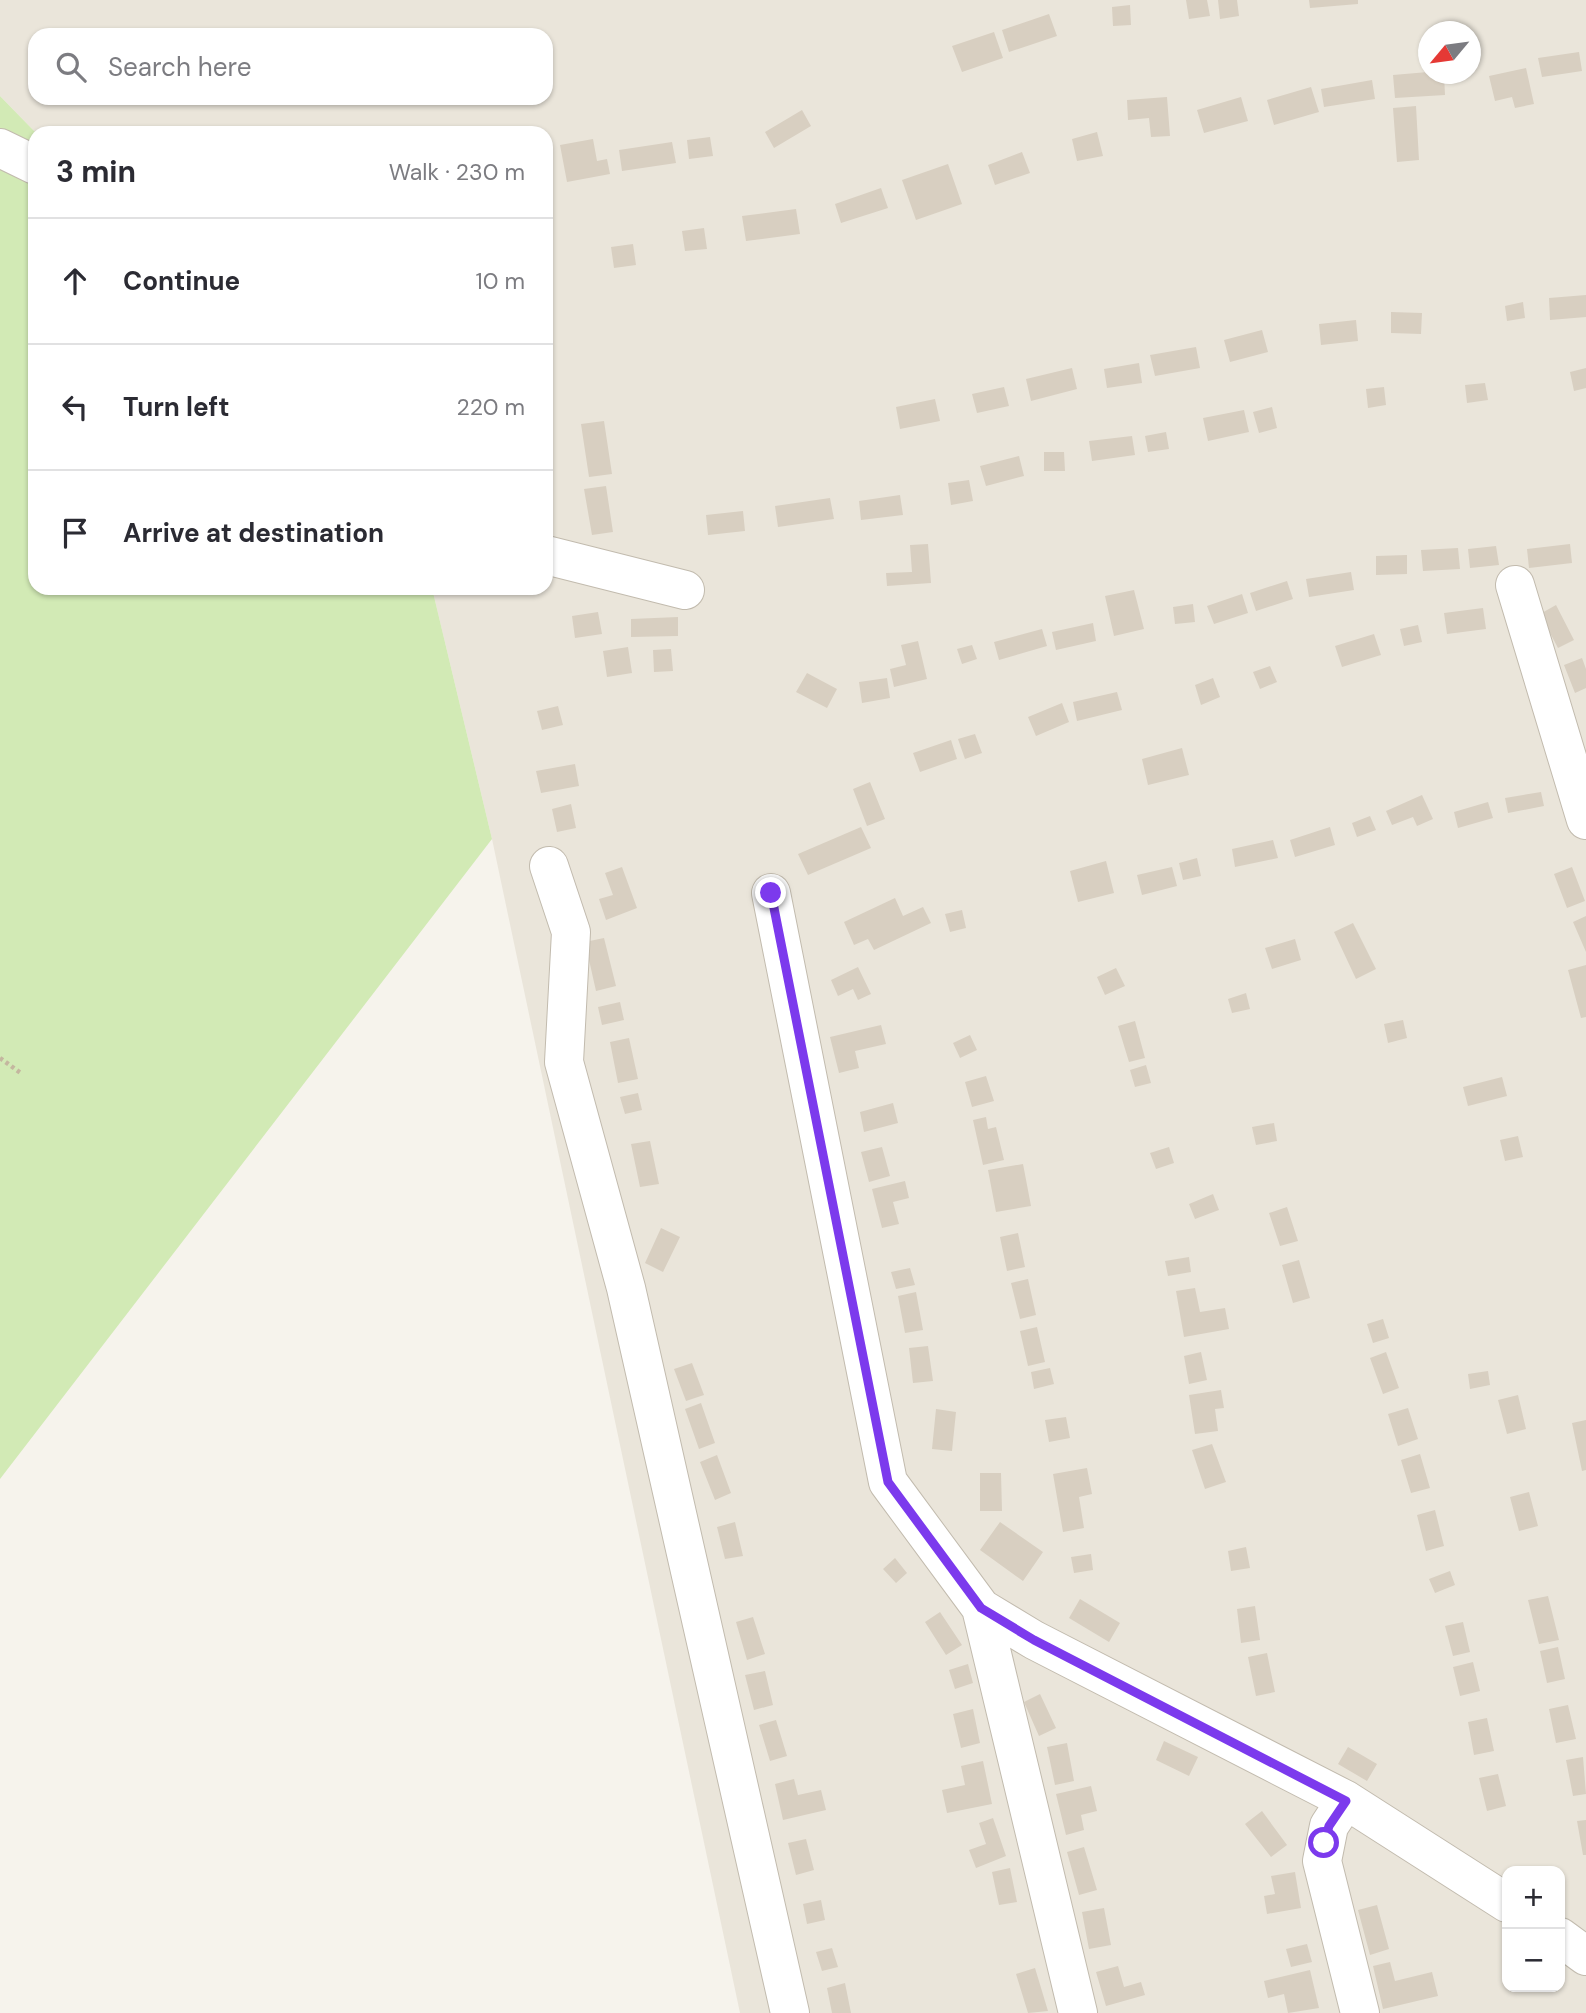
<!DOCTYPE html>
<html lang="en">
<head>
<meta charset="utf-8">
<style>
	:root { --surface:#fff; --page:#f2f2f3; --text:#2b2b33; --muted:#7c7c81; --line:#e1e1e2 }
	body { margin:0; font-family:"DM Sans",sans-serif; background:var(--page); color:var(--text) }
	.controls { position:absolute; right:21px; bottom:21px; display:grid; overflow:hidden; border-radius:14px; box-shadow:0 2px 5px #0004 }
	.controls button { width:63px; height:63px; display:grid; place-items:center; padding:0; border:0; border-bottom:2px solid var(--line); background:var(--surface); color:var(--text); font:35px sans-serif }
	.compass { position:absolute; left:1418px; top:21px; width:63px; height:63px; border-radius:50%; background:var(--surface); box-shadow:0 2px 5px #0004; rotate:241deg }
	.stop { position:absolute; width:21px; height:21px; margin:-16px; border:5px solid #7c3aed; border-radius:50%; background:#fff }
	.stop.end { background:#7c3aed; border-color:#fff; box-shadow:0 2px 7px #0008 }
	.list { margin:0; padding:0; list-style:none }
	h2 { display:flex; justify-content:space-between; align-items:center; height:91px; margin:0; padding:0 28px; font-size:30px }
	h2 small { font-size:23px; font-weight:400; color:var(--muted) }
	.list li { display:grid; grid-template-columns:46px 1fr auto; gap:21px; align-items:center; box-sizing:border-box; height:126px; padding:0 28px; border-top:2px solid var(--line) }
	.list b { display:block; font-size:26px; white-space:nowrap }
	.list em { font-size:23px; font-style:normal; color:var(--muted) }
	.icon { flex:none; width:38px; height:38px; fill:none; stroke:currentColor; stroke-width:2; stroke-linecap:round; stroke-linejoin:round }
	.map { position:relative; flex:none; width:1586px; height:2013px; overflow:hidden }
	.search { position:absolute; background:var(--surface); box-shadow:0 2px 5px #0004; left:28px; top:28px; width:525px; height:77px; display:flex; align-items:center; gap:18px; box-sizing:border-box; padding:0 24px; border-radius:21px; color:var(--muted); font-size:26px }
	.panel { position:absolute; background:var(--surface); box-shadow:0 2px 5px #0004; left:28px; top:126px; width:525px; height:469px; border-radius:21px }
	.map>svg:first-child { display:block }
	.residential { fill:#eae5da; fill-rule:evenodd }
	.green { fill:#d2eab5 }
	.building { fill:#d8cfc1 }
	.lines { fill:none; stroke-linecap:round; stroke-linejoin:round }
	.minor-casing { stroke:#c2bbae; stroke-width:40 }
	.path { stroke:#c4b79f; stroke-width:4.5; stroke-dasharray:3.5 3.5; stroke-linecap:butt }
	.minor { stroke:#fff; stroke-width:38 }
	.route { stroke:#7c3aed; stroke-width:9 }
</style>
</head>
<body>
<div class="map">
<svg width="1586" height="2013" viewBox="0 0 1586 2013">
	<rect width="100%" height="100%" fill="#f6f3ec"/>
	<path class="residential" d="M0,0H1586V2013H740L492,839L432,588H546V133H36L0,96ZM1428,32H1470V74H1428ZM35,35H546V98H35ZM1507,1871H1560V1987H1507Z"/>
	<path class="green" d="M0,96L36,133L35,588H432L492,839L0,1479Z"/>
	<path class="building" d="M1186,0H1207L1210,16L1189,19Z
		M1218,0H1237L1239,16L1220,19Z
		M1309,0H1358V4L1310,8Z
		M1130,5L1131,25L1113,26L1112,7Z
		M1049,14L1057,36L1009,52L1002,30Z
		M994,32L1003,58L962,72L952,46Z
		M1579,52L1582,71L1542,77L1538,58Z
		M1526,68L1534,104L1515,108L1512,97L1495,101L1489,76Z
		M1428,72L1444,74L1445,95L1395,98L1393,75Z
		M1372,80L1375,99L1324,107L1321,89Z
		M1311,87L1319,112L1274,125L1267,100Z
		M1167,97L1170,136L1151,137L1149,118L1128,120L1127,100Z
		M1241,97L1248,121L1204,133L1197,110Z
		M1416,106L1419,160L1397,162L1393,108Z
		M802,110L811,126L774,148L765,132Z
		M1097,132L1103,156L1077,161L1072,139Z
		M710,137L713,156L689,159L687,140Z
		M593,139L597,161L607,159L610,174L567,182L560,145Z
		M672,142L676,163L622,171L619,150Z
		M1022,152L1030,173L995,185L988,165Z
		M948,164L962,204L916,220L902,180Z
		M881,188L888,208L841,223L835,204Z
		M796,209L800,234L746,241L742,216Z
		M704,228L707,249L685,251L682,231Z
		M633,244L636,265L614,268L611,247Z
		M1586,295V317L1550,320L1549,298Z
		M1523,302L1525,318L1507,321L1505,306Z
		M1391,312L1422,313L1421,334L1391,333Z
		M1356,320L1358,341L1321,345L1319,324Z
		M1262,330L1268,352L1230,362L1224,340Z
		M1196,347L1200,368L1155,376L1150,355Z
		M1139,363L1142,383L1107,388L1104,369Z
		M1072,368L1077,389L1031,401L1026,379Z
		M1586,368V388L1574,391L1570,372Z
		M1485,383L1488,400L1467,403L1465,385Z
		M1004,387L1009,406L977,413L972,394Z
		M1384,387L1386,405L1368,408L1366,389Z
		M935,399L940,421L900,429L896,407Z
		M1272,407L1277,428L1259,433L1253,412Z
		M1244,410L1249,432L1208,441L1203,418Z
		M604,421L612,474L589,477L581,424Z
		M1166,432L1169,449L1148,452L1145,436Z
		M1132,436L1135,455L1092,461L1089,441Z
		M1044,452H1064L1065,471H1044Z
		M1019,456L1024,476L986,486L980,466Z
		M969,480L973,501L951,505L948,483Z
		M606,486L613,532L592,535L584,489Z
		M900,495L903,515L861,520L859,501Z
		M830,498L834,519L778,527L775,506Z
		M743,511L745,531L708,535L706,515Z
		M928,544L931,583L887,586L886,573L912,572L910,545Z
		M1570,544L1572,563L1529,568L1527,549Z
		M1496,546L1499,565L1470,568L1468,549Z
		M1458,548L1460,569L1423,571L1421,550Z
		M1407,555V574L1376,575V556Z
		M1351,572L1354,590L1309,597L1306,579Z
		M1287,581L1293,599L1256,611L1250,593Z
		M1134,590L1144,629L1114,636L1105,596Z
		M1242,594L1248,613L1214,624L1207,606Z
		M1193,604L1195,622L1175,624L1173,607Z
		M1556,605L1574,640L1558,648L1540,614Z
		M1483,608L1486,629L1447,634L1444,613Z
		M598,612L602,634L575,638L572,616Z
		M678,617V636L631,637V619Z
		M1093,623L1096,641L1056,650L1052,632Z
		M1418,625L1422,642L1404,646L1400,629Z
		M1042,629L1047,646L999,660L994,642Z
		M1374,634L1381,655L1342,667L1335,646Z
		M918,641L927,679L894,687L890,669L906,665L901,645Z
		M972,645L977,659L962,664L957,649Z
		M628,647L632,673L607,677L603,651Z
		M671,649L673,671L654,672L653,650Z
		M1582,658L1586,669V688L1575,693L1564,665Z
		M1270,666L1277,682L1260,689L1253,672Z
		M807,673L837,689L827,708L796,692Z
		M887,678L890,698L862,703L859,682Z
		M1213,678L1220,697L1201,705L1195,685Z
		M1117,692L1122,710L1077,721L1073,702Z
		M1062,703L1069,722L1036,736L1028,717Z
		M558,706L563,725L542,730L537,711Z
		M975,734L982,753L965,759L958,739Z
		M951,740L957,759L920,772L913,753Z
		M1182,748L1189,775L1148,785L1142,759Z
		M575,764L579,786L541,793L536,771Z
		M870,782L885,819L867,826L853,789Z
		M1541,792L1544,806L1508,813L1505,798Z
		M1422,795L1433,819L1417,826L1413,817L1392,825L1386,811Z
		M1488,802L1493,818L1458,828L1454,812Z
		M571,804L576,828L557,832L552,809Z
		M1370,816L1376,830L1357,837L1352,823Z
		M861,827L871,848L808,875L798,854Z
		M1330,827L1335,845L1295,857L1290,840Z
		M1273,840L1278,858L1235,867L1232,849Z
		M1197,858L1201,876L1183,880L1179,863Z
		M1106,861L1114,893L1078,902L1070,871Z
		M622,867L637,908L606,920L599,899L613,895L605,873Z
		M1172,867L1177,886L1142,895L1137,875Z
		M1572,867L1585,901L1567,908L1554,874Z
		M895,898L903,916L923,907L931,923L874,950L868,939L854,945L844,922Z
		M962,910L966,928L950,932L945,914Z
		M1586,916V952L1573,922Z
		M1353,923L1376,969L1356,979L1334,932Z
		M604,938L616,986L596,991L585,942Z
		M1295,939L1301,960L1272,969L1265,948Z
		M1586,965V1017L1581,1018L1568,970Z
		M858,967L871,994L858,1000L853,989L838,996L831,980Z
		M1116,968L1125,986L1105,995L1097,977Z
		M1246,993L1250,1009L1232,1013L1228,999Z
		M620,1002L624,1020L602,1025L598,1007Z
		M1403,1020L1407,1038L1388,1043L1384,1024Z
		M1135,1021L1145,1058L1129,1062L1118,1026Z
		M881,1025L886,1044L855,1051L859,1068L839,1073L830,1037Z
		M970,1035L977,1050L960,1058L953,1043Z
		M629,1038L638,1079L618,1083L610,1042Z
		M1146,1065L1151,1083L1135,1087L1130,1070Z
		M986,1076L994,1101L972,1107L965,1082Z
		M1502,1077L1507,1096L1468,1106L1463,1087Z
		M638,1093L642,1110L625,1114L620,1097Z
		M893,1103L898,1123L864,1132L860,1112Z
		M986,1117L988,1129L996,1127L1004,1160L983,1165L973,1120Z
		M1274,1123L1277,1141L1256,1145L1252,1127Z
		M1518,1136L1523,1157L1505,1161L1500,1140Z
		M650,1141L659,1184L640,1187L631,1144Z
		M882,1147L890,1176L869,1182L861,1152Z
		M1169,1147L1174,1163L1156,1169L1150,1153Z
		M1023,1164L1031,1206L996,1212L988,1170Z
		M905,1181L909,1198L893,1202L899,1224L882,1228L872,1189Z
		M1213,1194L1219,1210L1195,1219L1189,1204Z
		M1287,1207L1298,1241L1280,1246L1269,1213Z
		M661,1228L680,1237L663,1272L645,1263Z
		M1018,1233L1025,1267L1007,1271L1000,1237Z
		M1189,1257L1191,1272L1168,1276L1165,1261Z
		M1299,1260L1310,1298L1293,1303L1282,1265Z
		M910,1268L915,1285L896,1289L891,1272Z
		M1028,1279L1036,1315L1020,1319L1011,1283Z
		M1195,1288L1200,1312L1225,1308L1229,1329L1184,1337L1176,1291Z
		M916,1292L923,1330L905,1333L898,1296Z
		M1383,1319L1389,1338L1373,1343L1367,1324Z
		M1037,1327L1045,1362L1028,1366L1020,1331Z
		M928,1346L933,1381L913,1383L909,1348Z
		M1201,1352L1207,1380L1189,1384L1184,1356Z
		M1386,1352L1399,1388L1383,1394L1370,1358Z
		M692,1363L704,1395L686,1401L674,1369Z
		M1050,1368L1054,1384L1034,1389L1031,1372Z
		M1488,1371L1490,1385L1470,1389L1468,1374Z
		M1221,1390L1224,1408L1215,1409L1218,1431L1195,1434L1189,1395Z
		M1518,1395L1526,1429L1507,1434L1498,1400Z
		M701,1403L715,1443L699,1449L685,1409Z
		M1408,1408L1418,1439L1398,1446L1388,1414Z
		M936,1409L956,1412L952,1451L932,1449Z
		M1066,1417L1070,1438L1049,1442L1045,1420Z
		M1586,1420V1470L1582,1471L1572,1423Z
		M1212,1444L1226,1482L1205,1489L1192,1450Z
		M1420,1454L1430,1488L1411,1493L1401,1460Z
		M717,1455L731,1493L715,1500L700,1462Z
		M1087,1468L1092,1494L1079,1497L1084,1528L1063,1532L1053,1474Z
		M980,1473H1001L1002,1511H980Z
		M1529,1492L1538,1526L1519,1531L1510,1497Z
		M1435,1510L1444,1546L1426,1551L1417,1515Z
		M735,1522L743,1556L725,1559L717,1527Z
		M1000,1522L1043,1552L1023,1581L980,1550Z
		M1246,1547L1250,1568L1231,1571L1228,1551Z
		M1091,1554L1093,1570L1074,1573L1071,1557Z
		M895,1558L907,1573L896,1583L883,1569Z
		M1450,1571L1455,1585L1435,1593L1429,1579Z
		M1548,1596L1559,1640L1539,1644L1528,1600Z
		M1080,1599L1120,1623L1109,1642L1069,1618Z
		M1255,1606L1260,1640L1241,1643L1237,1609Z
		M940,1612L962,1645L946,1655L925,1622Z
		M753,1617L765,1654L747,1660L736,1622Z
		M1463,1622L1470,1652L1453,1656L1445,1626Z
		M1558,1647L1565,1679L1547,1683L1540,1651Z
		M1267,1653L1275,1692L1256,1696L1248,1657Z
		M1473,1662L1480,1691L1460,1696L1453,1667Z
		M968,1664L973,1683L955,1689L949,1670Z
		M765,1671L773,1705L754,1710L745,1675Z
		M1040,1694L1056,1728L1039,1736L1024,1702Z
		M1568,1705L1576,1739L1556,1743L1549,1709Z
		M973,1709L980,1743L961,1748L953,1714Z
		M1487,1718L1494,1751L1474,1755L1468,1722Z
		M776,1720L787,1756L770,1761L759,1725Z
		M1164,1741L1198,1757L1189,1776L1156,1760Z
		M1067,1743L1074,1781L1055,1785L1047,1747Z
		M1348,1747L1377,1764L1367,1781L1338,1764Z
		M1583,1757L1586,1794L1573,1796L1566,1760Z
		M983,1761L992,1804L947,1813L942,1790L965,1785L961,1766Z
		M1498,1774L1506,1806L1487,1811L1479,1778Z
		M794,1779L798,1795L821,1790L826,1810L783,1820L775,1784Z
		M1091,1786L1097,1811L1081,1815L1084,1830L1066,1835L1056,1794Z
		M1262,1811L1287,1845L1271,1857L1245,1824Z
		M993,1818L1006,1856L976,1868L969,1850L986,1844L979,1823Z
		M1586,1820V1855H1583L1577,1821Z
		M806,1839L814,1870L796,1875L788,1843Z
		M1084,1847L1097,1890L1079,1895L1067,1852Z
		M1010,1868L1017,1902L999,1905L992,1872Z
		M1295,1872L1301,1908L1267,1914L1264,1896L1275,1894L1271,1876Z
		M821,1900L825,1920L807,1924L803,1904Z
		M1377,1905L1389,1949L1370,1955L1358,1910Z
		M1104,1908L1111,1945L1089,1949L1082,1912Z
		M1307,1944L1312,1962L1291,1967L1286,1949Z
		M832,1948L838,1967L822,1971L816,1952Z
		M1390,1962L1395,1981L1432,1972L1438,1996L1383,2009L1373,1966Z
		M1118,1966L1124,1987L1141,1982L1145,1995L1106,2006L1096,1972Z
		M1035,1968L1048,2011L1028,2013L1016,1974Z
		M1310,1970L1319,2008L1288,2013L1284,1994L1268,1998L1264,1981Z
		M845,1983L851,2013H832L827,1988Z"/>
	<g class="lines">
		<defs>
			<path id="minor" d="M0,148L35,165
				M546,555L685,590
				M1515,585L1586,820
				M549,866L571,932L564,1062L626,1288L790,2013
				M771,893L888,1482L981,1608L1034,1640L1346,1800L1507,1903
				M981,1608L1078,2013
				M1346,1800L1329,1826L1322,1861L1360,2013
				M1560,1937L1586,1956"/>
		</defs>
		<use href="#minor" class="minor-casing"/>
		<path class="path" d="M0,1058L22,1074"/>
		<use href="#minor" class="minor"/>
	</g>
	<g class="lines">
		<path class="route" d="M771,893L888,1482L981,1608L1034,1640L1346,1801L1329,1826L1324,1843"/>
	</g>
</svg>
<div class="controls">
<button>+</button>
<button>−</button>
</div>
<svg class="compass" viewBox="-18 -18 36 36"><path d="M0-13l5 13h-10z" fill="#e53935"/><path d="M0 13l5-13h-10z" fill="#7c7c81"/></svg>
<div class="stop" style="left:1324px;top:1843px"></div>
<div class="stop end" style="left:771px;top:893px"></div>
<div class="search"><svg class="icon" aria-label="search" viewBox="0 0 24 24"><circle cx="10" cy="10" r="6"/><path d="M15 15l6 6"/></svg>Search here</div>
<section class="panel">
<h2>3 min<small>Walk · 230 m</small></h2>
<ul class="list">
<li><svg class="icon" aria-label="ahead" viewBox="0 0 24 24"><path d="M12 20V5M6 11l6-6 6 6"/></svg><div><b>Continue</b></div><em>10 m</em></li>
<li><svg class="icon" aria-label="left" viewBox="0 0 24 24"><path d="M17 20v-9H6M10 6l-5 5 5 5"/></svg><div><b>Turn left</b></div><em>220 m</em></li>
<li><svg class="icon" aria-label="arrive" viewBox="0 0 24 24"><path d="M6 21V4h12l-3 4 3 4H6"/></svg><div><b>Arrive at destination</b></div></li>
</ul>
</section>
</div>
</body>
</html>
